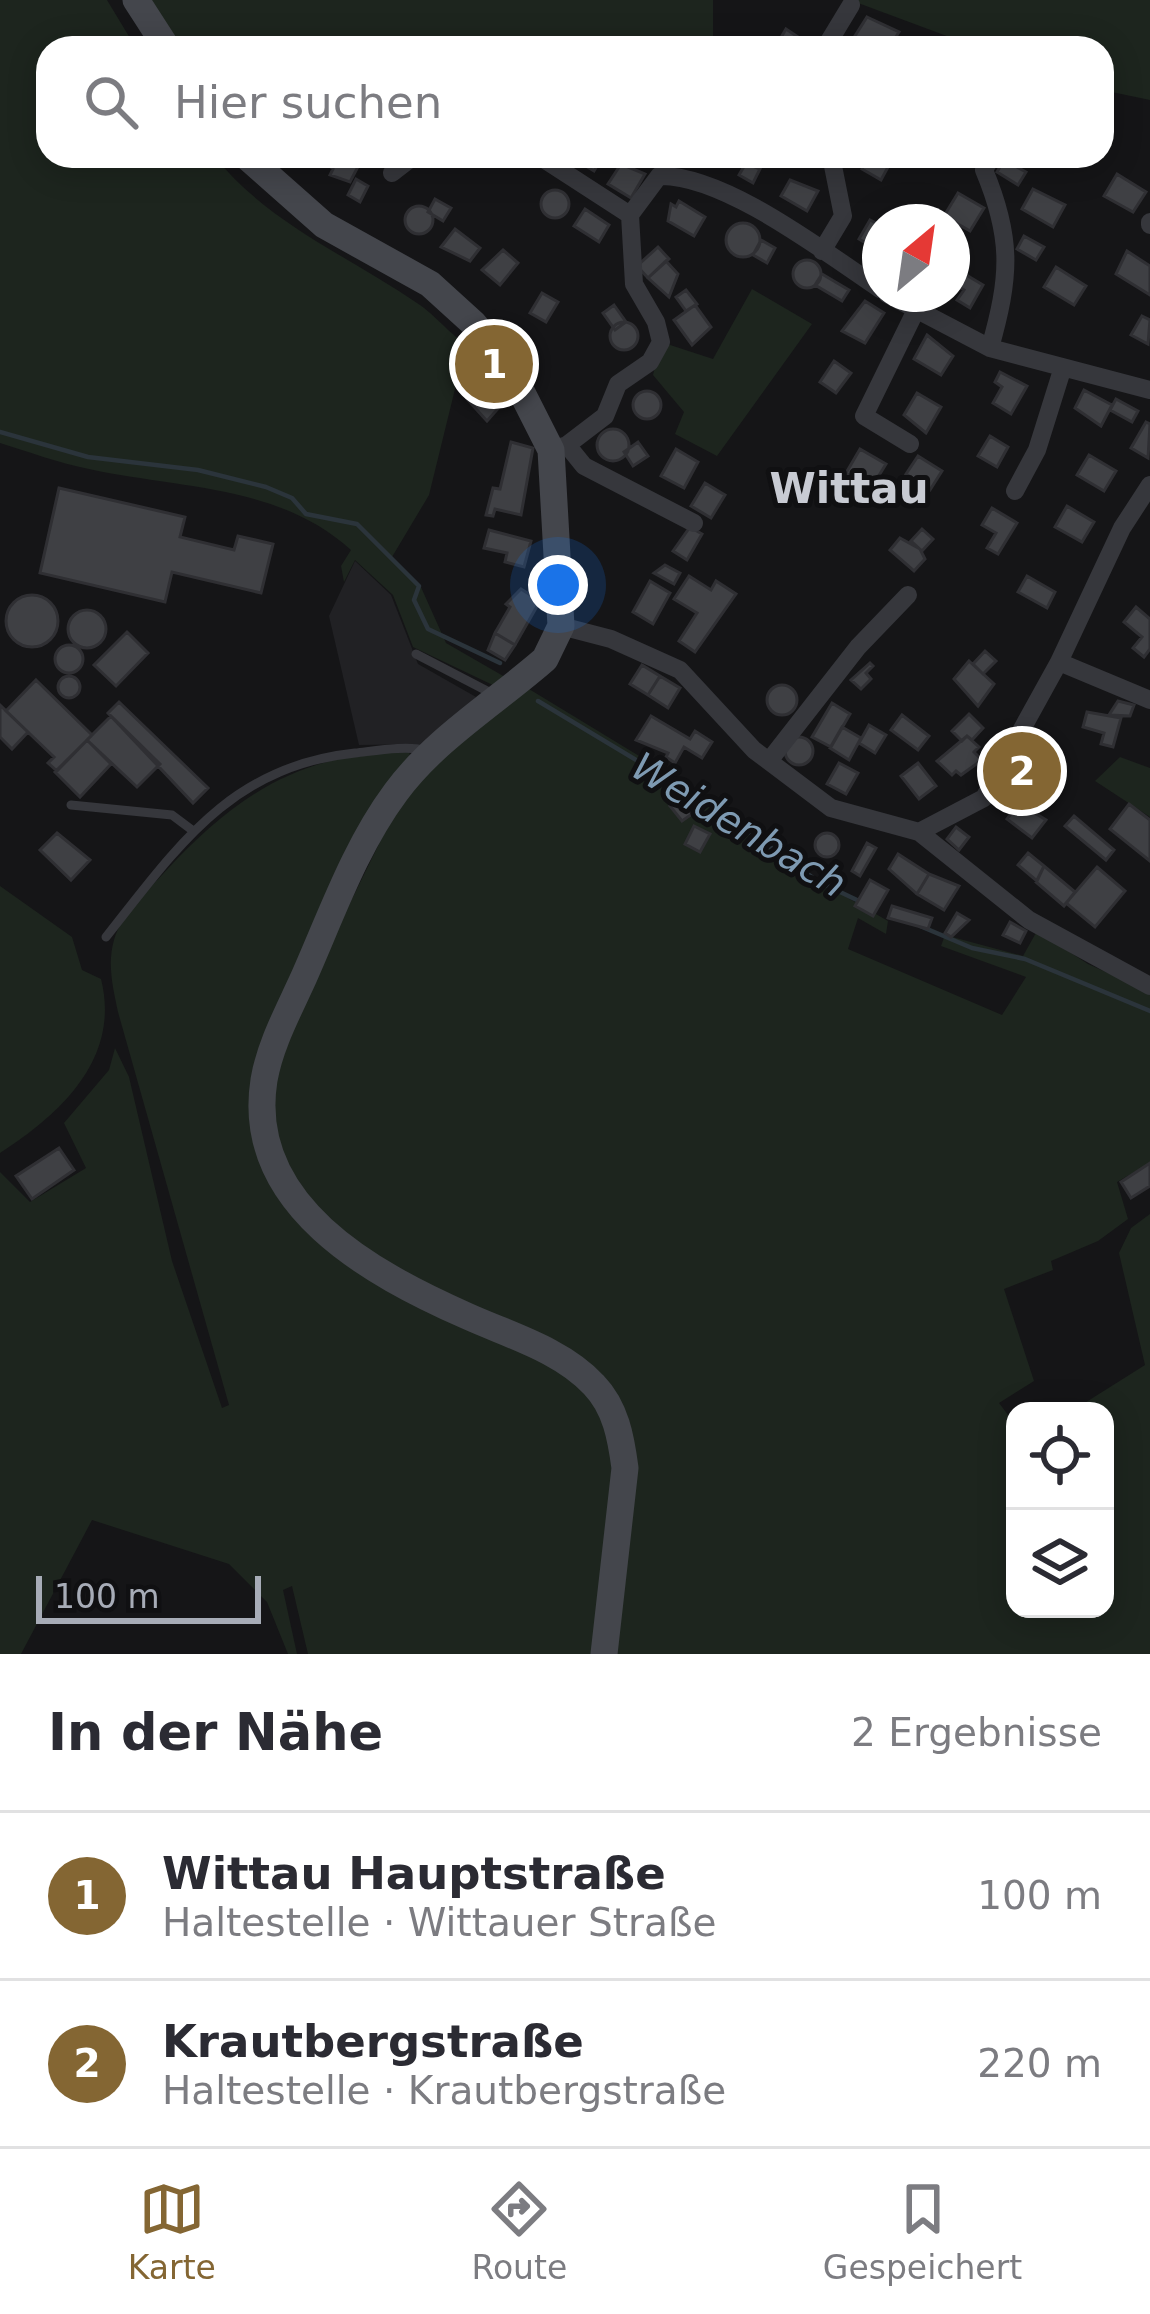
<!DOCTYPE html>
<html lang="de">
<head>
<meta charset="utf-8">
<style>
	:root { --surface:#fff; --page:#f7f7f7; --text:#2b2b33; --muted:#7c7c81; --line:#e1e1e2; --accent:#846633 }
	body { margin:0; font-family:"DejaVu Sans",sans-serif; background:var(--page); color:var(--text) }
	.controls { position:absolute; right:36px; bottom:36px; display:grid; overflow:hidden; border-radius:24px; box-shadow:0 6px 30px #0003 }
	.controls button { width:108px; height:108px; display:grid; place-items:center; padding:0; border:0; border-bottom:3px solid var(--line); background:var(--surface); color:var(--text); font:60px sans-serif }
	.compass { position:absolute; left:862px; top:204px; width:108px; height:108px; border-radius:50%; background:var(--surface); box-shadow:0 6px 30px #0003; rotate:29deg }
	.scale { position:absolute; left:36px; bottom:30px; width:225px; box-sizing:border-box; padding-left:12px; border:6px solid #a7acb7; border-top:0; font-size:33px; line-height:42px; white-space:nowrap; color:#a7acb7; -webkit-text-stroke:9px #101012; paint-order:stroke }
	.you { position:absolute; left:558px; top:585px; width:42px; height:42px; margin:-30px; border:9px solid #fff; border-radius:50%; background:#1a73e8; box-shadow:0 0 0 18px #1a73e833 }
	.badge { display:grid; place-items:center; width:78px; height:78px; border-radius:50%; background:var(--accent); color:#fff; font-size:39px; font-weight:700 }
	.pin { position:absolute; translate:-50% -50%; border:6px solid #fff; box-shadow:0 3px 12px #0006 }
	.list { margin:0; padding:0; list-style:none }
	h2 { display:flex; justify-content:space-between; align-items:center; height:156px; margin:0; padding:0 48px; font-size:51px }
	h2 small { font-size:39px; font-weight:400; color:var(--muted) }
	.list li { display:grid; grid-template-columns:78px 1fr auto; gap:36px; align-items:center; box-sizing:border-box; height:168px; padding:0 48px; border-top:3px solid var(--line) }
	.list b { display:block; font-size:45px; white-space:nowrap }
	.list p { margin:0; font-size:39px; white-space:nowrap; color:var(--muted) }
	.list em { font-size:39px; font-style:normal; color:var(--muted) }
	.icon { flex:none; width:66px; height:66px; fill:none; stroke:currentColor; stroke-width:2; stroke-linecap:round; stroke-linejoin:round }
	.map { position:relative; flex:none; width:1150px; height:1654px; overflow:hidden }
	.search { position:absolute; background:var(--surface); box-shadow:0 6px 30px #0003; left:36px; right:36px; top:36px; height:132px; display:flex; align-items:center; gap:30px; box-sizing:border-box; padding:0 42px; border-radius:36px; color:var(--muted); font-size:45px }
	.sheet { height:492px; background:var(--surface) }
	nav { display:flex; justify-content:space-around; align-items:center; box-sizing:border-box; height:168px; border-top:3px solid var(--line); background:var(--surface); font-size:33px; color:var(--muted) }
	nav a { display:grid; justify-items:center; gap:6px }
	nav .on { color:var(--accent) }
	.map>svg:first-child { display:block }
	.built { fill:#212124 }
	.green { fill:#1d251e }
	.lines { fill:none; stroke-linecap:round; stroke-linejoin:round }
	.stream { stroke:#2b343b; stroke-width:4.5 }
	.building { fill:#3f4044; stroke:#2f2f33; stroke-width:3 }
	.lane { stroke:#36373c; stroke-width:9 }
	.street { stroke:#36373c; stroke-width:18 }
	.secondary { stroke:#44464c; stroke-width:27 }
	.labels { text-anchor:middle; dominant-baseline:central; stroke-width:10; stroke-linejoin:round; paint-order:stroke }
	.water-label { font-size:39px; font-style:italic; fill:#7e9ab2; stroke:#101012 }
	.quarter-label { font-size:42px; font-weight:bold; fill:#c8cbd3; stroke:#101012 }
</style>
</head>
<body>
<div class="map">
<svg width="1150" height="1654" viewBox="0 0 1150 1654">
	<rect width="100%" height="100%" fill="#151517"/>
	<path class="built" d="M355,561L391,595L418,664L476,697L429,744L359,745L329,616Z"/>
	<path class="green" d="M0,0H107L136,48H48V156H214C270,225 349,256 420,305C440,319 456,343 479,350L456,385L429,495L392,557L420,585L446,643L505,677L497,687L413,647L393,595L355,560L344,582L341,566L351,550C278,484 180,489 89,469C59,463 29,452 0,443Z
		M147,0H713V48H501L458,40L455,48H177Z
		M850,0H1150V100L1102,90V48H979Z
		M752,289L812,324L717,456L675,434L684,412L653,375L661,342L713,359Z
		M529,689L728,810L820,882L888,921L886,934L858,918L848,949L1002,1015L1026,977L941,946L945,935L1023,956L1037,931L1088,964L1150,992V1163L1117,1182L1128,1219L1098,1241L1051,1261L1053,1270L1004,1289L1034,1381L999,1403L1015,1424V1609H1105V1411H1072L1145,1365L1119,1253L1131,1228L1150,1214V1654H612L633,1457L630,1423L604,1383L590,1393L619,1446L620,1485L595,1654H308L292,1586L283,1590L297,1654H288L267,1602L229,1564L92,1520L21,1654H0V1172L30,1202L86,1168L64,1123L109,1070L115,1048L129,1077L172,1261L222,1408L229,1405L118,1012C113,988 107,964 114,940C122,913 144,894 163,874C235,796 299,752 409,752L412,762C367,820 341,882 313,948C254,1083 213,1180 367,1272C399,1290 447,1324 485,1319L337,1240L311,1216L281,1155L271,1112L274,1084L302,1001L402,797L458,737Z
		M1120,757L1150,768V817L1095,781Z
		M0,886L72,937L82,970L101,979C121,1058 61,1114 0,1153Z"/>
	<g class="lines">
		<path class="stream" d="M0,432L88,457L198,470L266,487L292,498L306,514L357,524L419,586L414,600L428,629L500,663
			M538,701L711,805L819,882L859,901
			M920,926L972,948L1025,959L1150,1011"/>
	</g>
	<path class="building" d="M867,17L899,32L889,48H869L853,39Z
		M786,29L807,43L804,48L776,46Z
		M330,156L361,161L350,182L330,175L333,169L323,160Z
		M603,156L594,171L576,160L577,156Z
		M870,156H894L881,180L862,169Z
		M1004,160L1026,172L1018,185L997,172Z
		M746,163L760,169L753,183L739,175Z
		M621,164L645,174L631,198L608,184Z
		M1117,174L1146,192L1133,212L1104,196Z
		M356,179L368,186L360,202L348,195Z
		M790,180L818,191L807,211L781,196Z
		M1033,189L1065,205L1053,227L1022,209Z
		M541 204a14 14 0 1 1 28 0a14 14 0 1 1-28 0Z
		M958,193L984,208L970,231L944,216Z
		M435,199L451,208L443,221L428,212Z
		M679,201L705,217L694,236L668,221L671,204L676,207Z
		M405 220a14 14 0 1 1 28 0a14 14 0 1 1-28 0Z
		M585,209L609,225L599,242L574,226Z
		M870,220L880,225V252L859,239Z
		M726 240a17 17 0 1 1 34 0a17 17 0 1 1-34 0Z
		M455,229L480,248L470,261L441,247Z
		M1024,236L1044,247L1036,260L1017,249Z
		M761,240L775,248L767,263L753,255Z
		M658,247L669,259L648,278L637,266Z
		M503,250L518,263L500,285L482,270Z
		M1127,251L1150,266V295L1116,274Z
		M793 274a14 14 0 1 1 28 0a14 14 0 1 1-28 0Z
		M666,261L678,274L669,297L648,278Z
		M953,267L983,285L970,308L957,300L964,290L952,283Z
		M1056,267L1086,286L1074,305L1044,287Z
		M822,274L849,290L842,301L815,285Z
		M686,290L697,304L686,311L676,297Z
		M542,293L558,302L546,322L530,313Z
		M865,301L884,313L865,343L842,331Z
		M614,305L626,322L615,330L603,313Z
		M695,305L711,327L692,345L674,320Z
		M1142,316L1150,320L1148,344L1131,335Z
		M610 336a14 14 0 1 1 28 0a14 14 0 1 1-28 0Z
		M927,335L953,356L941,375L914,359Z
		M834,361L851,373L836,393L820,382Z
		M1000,372L1027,386L1011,414L993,403L1002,387L995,382Z
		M481,384L503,403L487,421L467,399Z
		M1084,390L1112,405L1101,426L1075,408Z
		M633 405a14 14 0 1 1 28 0a14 14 0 1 1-28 0Z
		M917,393L941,407L926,433L904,415Z
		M1116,399L1138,411L1132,422L1110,410Z
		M1146,422L1150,424L1148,458L1131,448Z
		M597 445a16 16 0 1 1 32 0a16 16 0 1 1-32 0Z
		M990,436L1008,447L997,467L978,456Z
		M511,442L533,448L521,515L495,509L493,516L486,515L493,488L500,489Z
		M638,442L648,456L633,466L624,452Z
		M676,449L698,462L684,488L661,476Z
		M860,449L886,464L875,482L866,476L862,483L846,473Z
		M1089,455L1116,471L1104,491L1077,475Z
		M918,456L942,471L930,490L906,474Z
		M705,483L725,495L711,518L691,506Z
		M59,488L185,517L180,537L234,550L238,536L273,544L261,593L172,572L165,602L40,573Z
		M1067,506L1094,522L1082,542L1055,527Z
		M992,508L1017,523L998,554L987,548L996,533L982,525Z
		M690,527L702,534L687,560L673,551Z
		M922,529L933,539L922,551L911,541Z
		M489,530L531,541L524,567L505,562L507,553L484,548Z
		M900,538L920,549L925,559L914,571L890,550Z
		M665,565L680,573L674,584L654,573Z
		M689,576L711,590L716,581L736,594L695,652L679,641L697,613L674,599Z
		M1027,576L1055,592L1047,608L1018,592Z
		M650,581L670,593L653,624L633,612Z
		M521,589L540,601L515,645L495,633L510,607L506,604Z
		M6 621a26 26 0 1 1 52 0a26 26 0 1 1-52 0Z
		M1136,607L1150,619V649L1144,657L1133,648L1142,637L1124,622Z
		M68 629a19 19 0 1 1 38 0a19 19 0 1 1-38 0Z
		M127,632L148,653L116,686L94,665Z
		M495,633L515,645L505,660L488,650Z
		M55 659a14 14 0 1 1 28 0a14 14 0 1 1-28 0Z
		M985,651L996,661L983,674L973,664Z
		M969,661L994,684L978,706L954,679Z
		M870,663L873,666L866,673L871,679L861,689L851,680Z
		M642,665L660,676L648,695L630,684Z
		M58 687a11 11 0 1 1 22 0a11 11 0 1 1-22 0Z
		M660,676L680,688L668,708L648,695Z
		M36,680L92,735L57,771L48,763L54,757L6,711Z
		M767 700a15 15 0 1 1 30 0a15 15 0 1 1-30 0Z
		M1118,701L1134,705L1130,716L1109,715Z
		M119,702L208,788L193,803L108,713Z
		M832,703L850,714L831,747L812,737Z
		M0,705L28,732L12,749L0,737Z
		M1087,712L1121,718L1113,747L1101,744L1104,733L1083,727Z
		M969,714L983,728L972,740L967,736L962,741L952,731Z
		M902,715L929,736L918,750L891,730Z
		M111,716L160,764L137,787L87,740Z
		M651,716L690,739L695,731L712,742L702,758L684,747L675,763L666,757L668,753L636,740Z
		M869,725L886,735L875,753L859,743Z
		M842,727L861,738L849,760L830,748Z
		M967,736L979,747L974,752L982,760L961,775L956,771L952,775L937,761Z
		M785 751a14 14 0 1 1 28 0a14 14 0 1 1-28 0Z
		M87,740L111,764L80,797L55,772Z
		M839,763L858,773L846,794L827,784Z
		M918,763L936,786L919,799L901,776Z
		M680,798L692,814L682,821L670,806Z
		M1019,803L1046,820L1032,838L1007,819Z
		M1129,804L1150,820V861L1110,829Z
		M1074,816L1114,850L1106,860L1065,826Z
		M694,826L710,834L700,852L685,844Z
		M956,827L969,837L959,850L947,839Z
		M57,833L90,860L71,880L40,850Z
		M815 845a12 12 0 1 1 24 0a12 12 0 1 1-24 0Z
		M867,843L876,848L860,876L852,871Z
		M1028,853L1044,866L1037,881L1018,865Z
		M898,854L929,874L917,894L889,869Z
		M1044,866L1075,892L1064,906L1036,882Z
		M1097,867L1125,891L1095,927L1066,903Z
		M929,874L959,886L944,910L917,894Z
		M870,880L888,890L873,916L855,906Z
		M892,906L932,918L928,929L888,918Z
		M957,913L969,920L951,937L945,933Z
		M1010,922L1026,931L1020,943L1003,935Z
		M59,1148L74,1170L32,1199L16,1176Z
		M1150,1163V1186L1131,1198L1121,1182Z"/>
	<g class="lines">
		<path class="lane" d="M416,654L491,693
			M71,805L172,815L192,830
			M106,937C178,846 231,766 355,753C381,750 403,746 428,750"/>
		<path class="street" d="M825,48L851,5
			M539,156L630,215
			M392,173L414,156
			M630,215L659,176C724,174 826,253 880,289
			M1150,222V225
			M822,251L843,216L831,156
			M887,294L990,348L1150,390
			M990,348C1010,277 1013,239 984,170L992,156
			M910,444L864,416L915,312
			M567,445L584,466L694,523
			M551,450L567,445L605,416L618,384L650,362L661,342L656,322L634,284L630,215
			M1015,491L1037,450L1063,367
			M561,626L611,639L680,670L754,750L831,808L919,832L1029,920L1150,986
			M1059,662L1150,700
			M769,761L858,647L908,595
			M919,832L984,798L1059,662L1122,528L1150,485"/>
		<path class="secondary" d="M136,0L167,48
			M246,156L324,225L430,284L474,324L508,365L551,450L561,626L545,659C496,702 435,739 396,792C355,847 331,916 303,979C288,1012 270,1045 264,1080C244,1205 372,1274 467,1316C509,1335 562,1350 594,1385C616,1408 621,1438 625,1468L604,1654"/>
	</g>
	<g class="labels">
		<g class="water-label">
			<text transform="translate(739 825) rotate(31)">Weidenbach</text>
		</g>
		<g class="quarter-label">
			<text x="849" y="488">Wittau</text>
		</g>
	</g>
</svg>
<div class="controls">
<button><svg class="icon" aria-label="locate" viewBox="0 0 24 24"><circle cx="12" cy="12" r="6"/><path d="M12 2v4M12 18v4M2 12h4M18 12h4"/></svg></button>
<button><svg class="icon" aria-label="layers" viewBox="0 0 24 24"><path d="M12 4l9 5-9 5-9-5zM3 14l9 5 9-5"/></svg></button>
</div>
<svg class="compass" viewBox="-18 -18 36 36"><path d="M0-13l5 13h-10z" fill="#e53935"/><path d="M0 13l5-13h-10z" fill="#7c7c81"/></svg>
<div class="scale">100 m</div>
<div class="you"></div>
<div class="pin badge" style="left:494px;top:364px">1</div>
<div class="pin badge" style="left:1022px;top:771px">2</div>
<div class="search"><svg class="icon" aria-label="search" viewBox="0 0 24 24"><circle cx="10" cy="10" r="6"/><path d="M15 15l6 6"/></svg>Hier suchen</div>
</div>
<section class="sheet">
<h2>In der Nähe<small>2 Ergebnisse</small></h2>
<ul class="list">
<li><span class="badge">1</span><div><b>Wittau Hauptstraße</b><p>Haltestelle · Wittauer Straße</p></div><em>100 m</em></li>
<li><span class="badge">2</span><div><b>Krautbergstraße</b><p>Haltestelle · Krautbergstraße</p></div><em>220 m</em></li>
</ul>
</section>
<nav>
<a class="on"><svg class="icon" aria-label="map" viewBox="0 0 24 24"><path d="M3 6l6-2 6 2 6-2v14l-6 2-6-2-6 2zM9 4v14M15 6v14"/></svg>Karte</a>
<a><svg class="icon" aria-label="directions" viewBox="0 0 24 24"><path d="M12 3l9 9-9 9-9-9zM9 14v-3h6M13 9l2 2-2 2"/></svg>Route</a>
<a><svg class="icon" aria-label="saved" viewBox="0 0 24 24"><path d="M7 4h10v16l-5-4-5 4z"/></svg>Gespeichert</a>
</nav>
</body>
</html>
